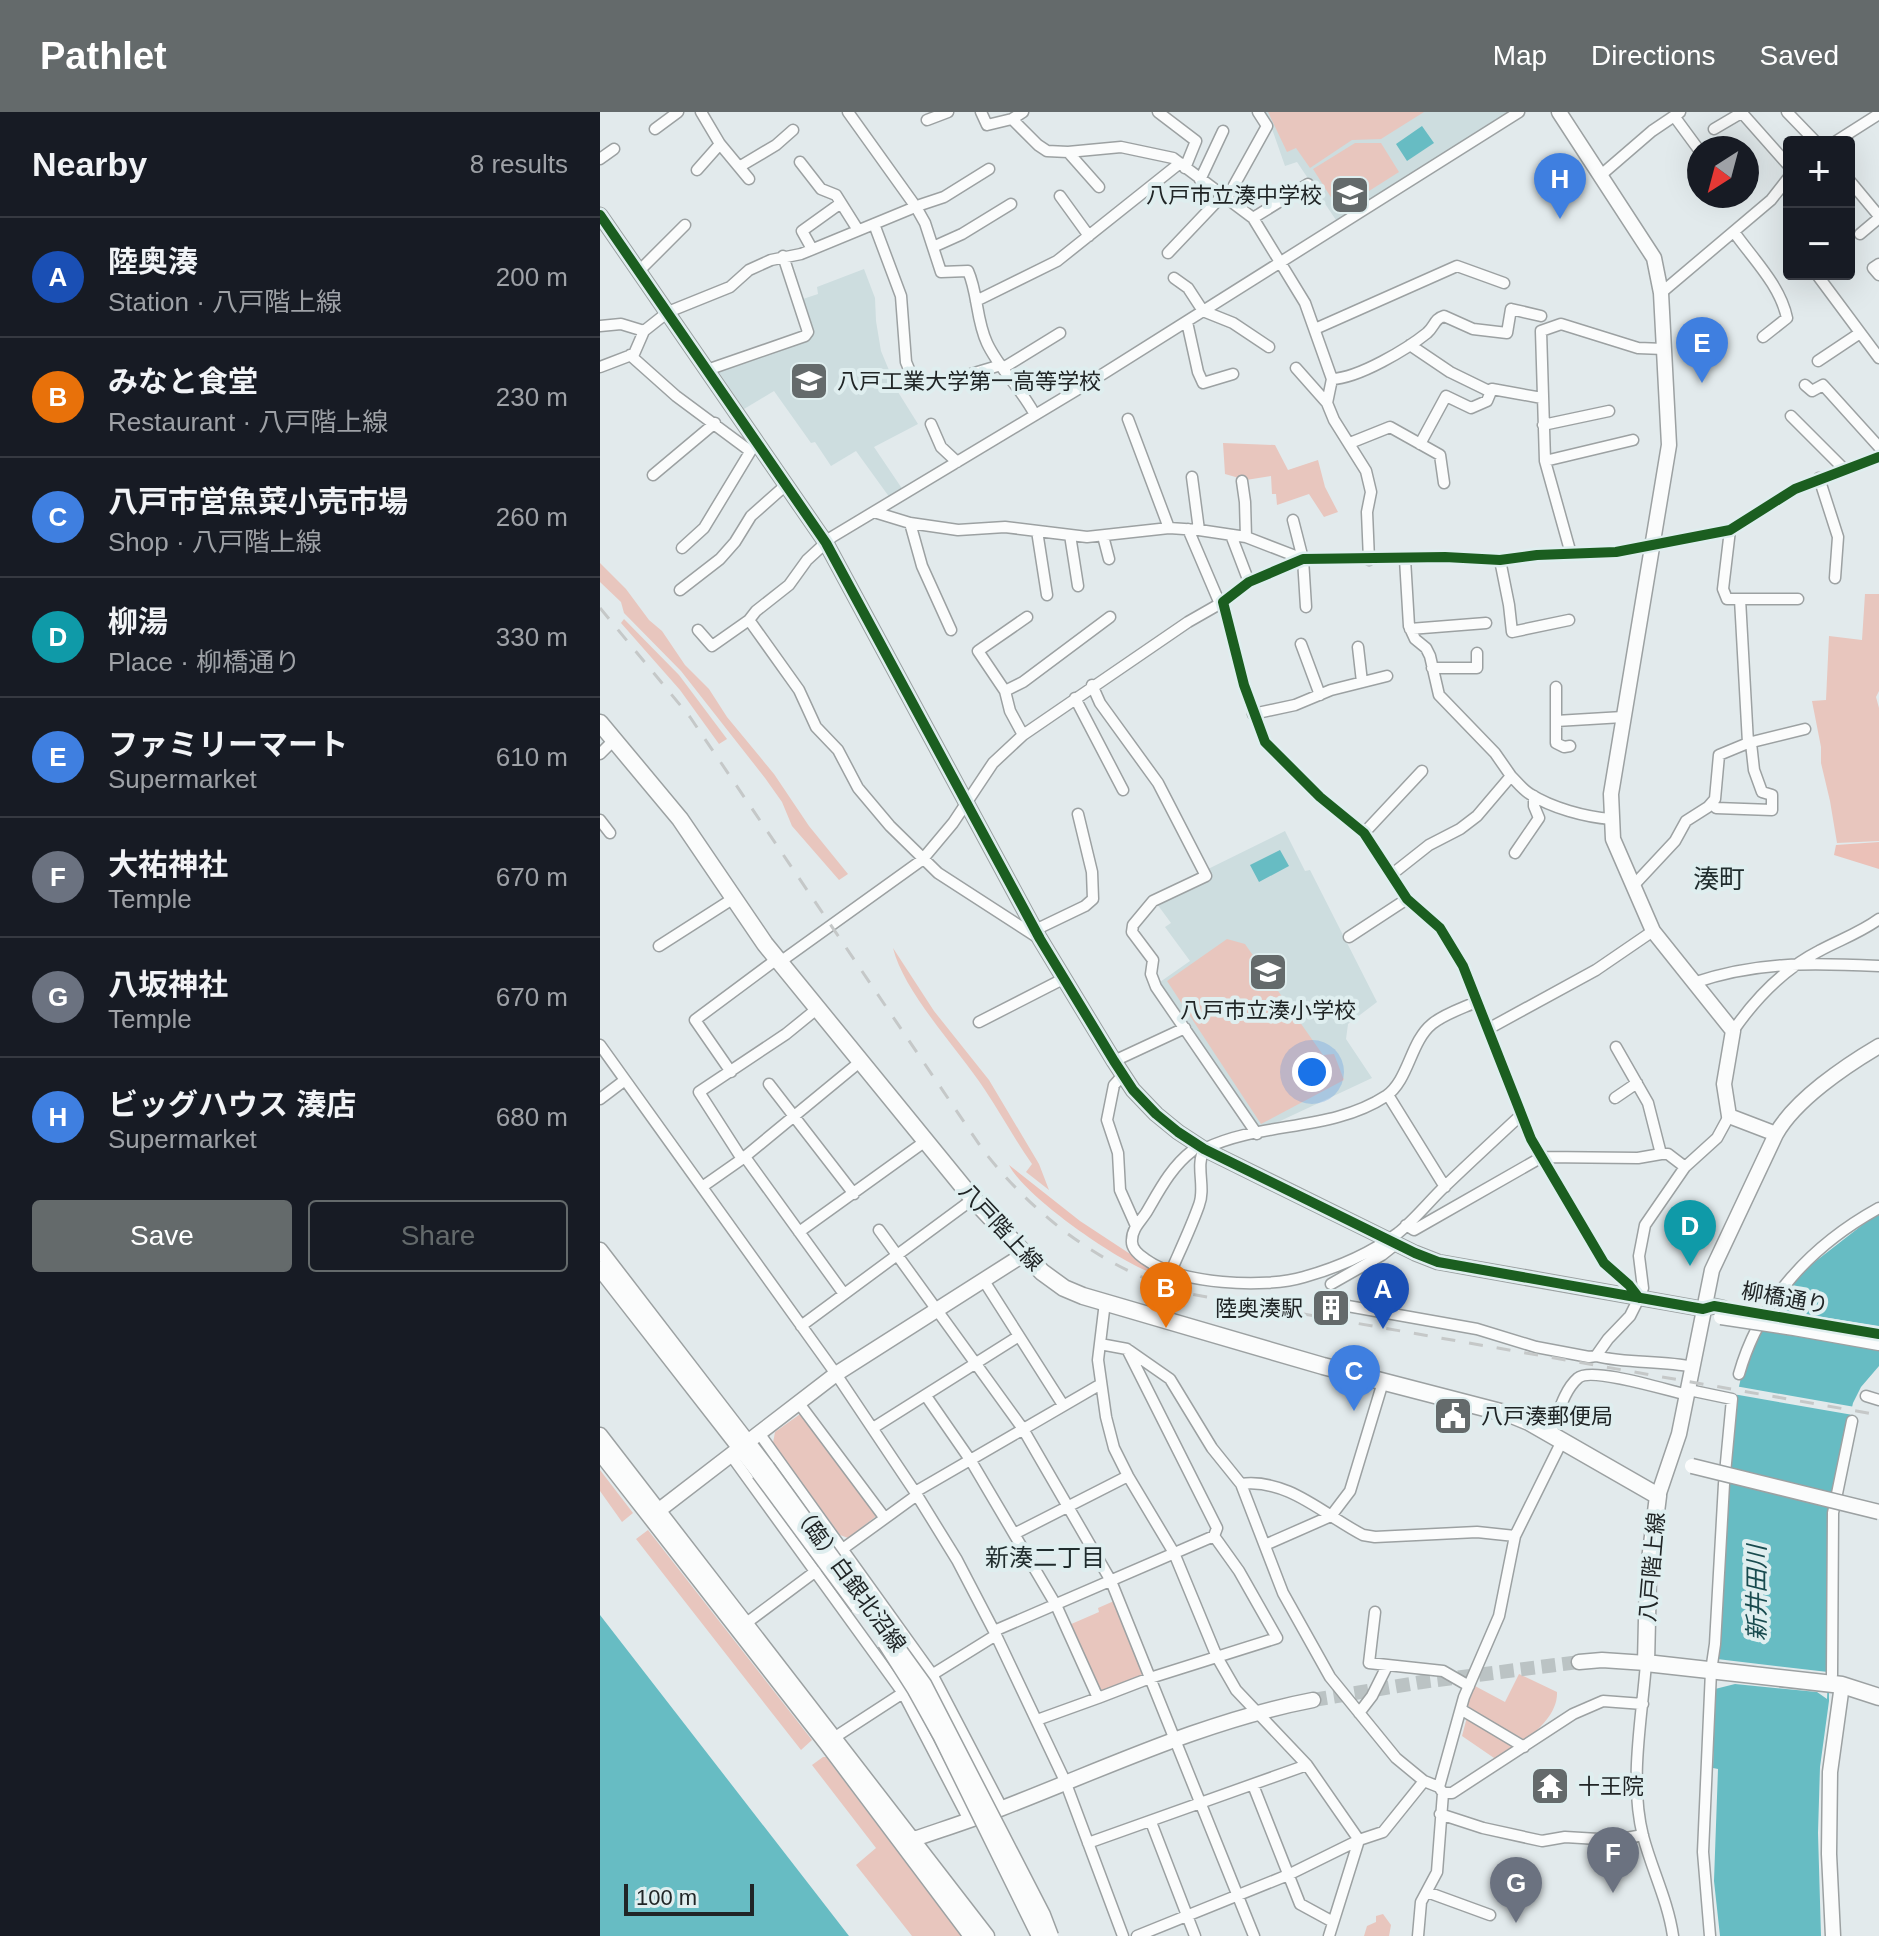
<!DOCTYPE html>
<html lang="en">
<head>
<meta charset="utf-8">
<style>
	:root { --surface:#171b24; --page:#20242c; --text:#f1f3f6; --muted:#9ea1a6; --line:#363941; --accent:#646a6b }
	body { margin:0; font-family:Arial,"Noto Sans JP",sans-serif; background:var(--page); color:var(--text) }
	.controls { position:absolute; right:24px; top:24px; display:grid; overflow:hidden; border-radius:8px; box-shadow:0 8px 32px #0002 }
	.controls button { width:72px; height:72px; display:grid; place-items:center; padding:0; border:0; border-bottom:2px solid var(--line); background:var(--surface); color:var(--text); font:40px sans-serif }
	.compass { position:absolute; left:1087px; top:24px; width:72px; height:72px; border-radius:50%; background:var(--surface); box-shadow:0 8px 32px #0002; rotate:216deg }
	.scale { position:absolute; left:24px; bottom:20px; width:130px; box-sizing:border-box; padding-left:8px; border:4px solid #202526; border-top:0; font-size:22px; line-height:28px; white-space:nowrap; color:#202526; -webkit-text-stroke:6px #dfeeef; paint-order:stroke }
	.you { position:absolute; left:712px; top:960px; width:28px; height:28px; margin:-20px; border:6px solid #fff; border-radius:50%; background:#1a73e8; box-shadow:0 0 0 12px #1a73e833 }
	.badge { display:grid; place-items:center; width:52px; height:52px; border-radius:50%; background:var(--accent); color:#fff; font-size:26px; font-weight:700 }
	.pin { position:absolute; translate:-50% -66px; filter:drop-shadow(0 2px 4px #0008) }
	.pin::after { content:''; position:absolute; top:42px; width:28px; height:24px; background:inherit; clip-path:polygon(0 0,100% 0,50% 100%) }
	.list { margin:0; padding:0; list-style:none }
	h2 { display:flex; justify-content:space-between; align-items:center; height:104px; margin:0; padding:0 32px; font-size:34px }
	h2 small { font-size:26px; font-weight:400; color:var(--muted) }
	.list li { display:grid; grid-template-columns:52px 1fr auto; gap:24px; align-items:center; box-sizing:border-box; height:120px; padding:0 32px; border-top:2px solid var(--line) }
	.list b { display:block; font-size:30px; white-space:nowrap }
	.list p { margin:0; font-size:26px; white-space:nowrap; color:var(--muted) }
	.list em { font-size:26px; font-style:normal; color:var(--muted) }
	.actions { display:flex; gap:16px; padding:24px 32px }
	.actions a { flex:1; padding:18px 0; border:2px solid var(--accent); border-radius:8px; text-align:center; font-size:28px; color:var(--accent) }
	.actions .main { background:var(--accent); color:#fff }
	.map { position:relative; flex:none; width:1279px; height:1824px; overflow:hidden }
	header { display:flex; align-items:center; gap:48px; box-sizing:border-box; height:112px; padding:0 40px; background:var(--accent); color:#fff }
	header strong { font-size:38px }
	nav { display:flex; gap:44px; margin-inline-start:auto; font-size:28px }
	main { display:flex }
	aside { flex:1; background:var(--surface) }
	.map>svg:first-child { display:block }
	.built { fill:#cddddf }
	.green { fill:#e8c6be }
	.forest { fill:#ebc1b8 }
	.water { fill:#67bcc3 }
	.pier { fill:#e2eaec }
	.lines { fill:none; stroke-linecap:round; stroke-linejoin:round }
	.secondary-tunnel { stroke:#bbc3c4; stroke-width:14; stroke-dasharray:14 7; stroke-linecap:butt }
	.street-casing { stroke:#9ca1a2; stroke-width:13 }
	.secondary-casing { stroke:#9ca1a2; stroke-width:17 }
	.primary-casing { stroke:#9ca1a2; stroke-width:19 }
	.street { stroke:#fbfcfc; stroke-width:10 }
	.secondary { stroke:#fbfcfc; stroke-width:14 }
	.primary { stroke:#fbfcfc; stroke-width:16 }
	.rail { stroke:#c5c8c8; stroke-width:3; stroke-dasharray:14 14; stroke-linecap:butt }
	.secondary-bridge-casing { stroke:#9ca1a2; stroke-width:17; stroke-linecap:butt }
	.secondary-bridge { stroke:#fbfcfc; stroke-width:14 }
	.cycleway-casing { stroke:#dfeeef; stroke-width:15 }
	.cycleway { stroke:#1b5e20; stroke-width:10 }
	.labels { text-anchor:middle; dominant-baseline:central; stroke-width:8; stroke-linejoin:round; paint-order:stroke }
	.poi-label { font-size:22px; fill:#202526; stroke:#dfeeef; text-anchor:start }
	.street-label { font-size:22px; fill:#202526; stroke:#dfeeef }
	.neighbourhood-label { font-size:24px; fill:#212d2e; stroke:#dfeeef }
	.water-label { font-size:24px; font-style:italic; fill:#184a4e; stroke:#dfeeef }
	.quarter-label { font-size:26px; fill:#212d2e; stroke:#dfeeef }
</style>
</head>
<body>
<header>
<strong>Pathlet</strong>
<nav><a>Map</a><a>Directions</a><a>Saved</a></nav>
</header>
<main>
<aside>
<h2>Nearby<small>8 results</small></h2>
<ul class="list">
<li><span class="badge" style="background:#1a4fb4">A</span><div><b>陸奥湊</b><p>Station · 八戸階上線</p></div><em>200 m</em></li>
<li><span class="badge" style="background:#e8710a">B</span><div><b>みなと食堂</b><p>Restaurant · 八戸階上線</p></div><em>230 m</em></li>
<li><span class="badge" style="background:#3f7fe0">C</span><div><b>八戸市営魚菜小売市場</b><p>Shop · 八戸階上線</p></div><em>260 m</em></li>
<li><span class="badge" style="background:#0f9aa8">D</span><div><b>柳湯</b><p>Place · 柳橋通り</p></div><em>330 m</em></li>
<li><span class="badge" style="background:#3f7fe0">E</span><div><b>ファミリーマート</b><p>Supermarket</p></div><em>610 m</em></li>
<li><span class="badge" style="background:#6b7280">F</span><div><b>大祐神社</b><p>Temple</p></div><em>670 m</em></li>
<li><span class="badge" style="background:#6b7280">G</span><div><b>八坂神社</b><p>Temple</p></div><em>670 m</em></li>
<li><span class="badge" style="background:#3f7fe0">H</span><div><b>ビッグハウス 湊店</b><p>Supermarket</p></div><em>680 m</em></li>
</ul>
<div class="actions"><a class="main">Save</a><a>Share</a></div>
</aside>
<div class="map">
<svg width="1279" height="1824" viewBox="0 0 1279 1824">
	<rect width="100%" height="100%" fill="#e2eaec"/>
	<path class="built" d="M662,0H912L738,111L697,50L685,54L671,14Z
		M264,157L275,186L276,209L281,239L298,280L318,312L274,335L303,378L290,386L256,339L231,354L215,330L211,331L174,279L144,297L118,259L205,226L200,188L218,182L217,175Z
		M685,719L705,759L710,758L777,890L748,912L746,927L772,966L661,1018L560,870L590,849L565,815L571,811L557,792L606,758Z"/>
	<path class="green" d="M668,0H824L781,27L752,28L710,56L696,36L687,40Z
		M755,31H781L799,60L739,98L713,57Z
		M623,331L675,333L688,358L718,348L725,375L738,400L724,405L709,382L677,393L676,382H672L671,364L646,368L625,362Z
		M0,451L26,477L49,508L62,519L85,553L109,577L127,605L174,662L209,714L248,762L239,768L192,714L182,690L165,666L81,559L24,501L21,490L0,470Z
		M1265,482H1279V579L1276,585L1279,596V729L1237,731L1230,689L1221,651V635L1212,589L1226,588L1229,524L1262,528Z
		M24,507L79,563L127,627L119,632L80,578L21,511Z
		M627,827L645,832L723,943L734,942L744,968L661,1012L567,869Z
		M293,836L334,899L389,968L439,1052L449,1078L426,1060L432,1052C415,1028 401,1002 385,978C359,938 304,881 293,836Z
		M203,1300L279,1402L248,1426L240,1423L173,1331L175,1320Z
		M0,1358L33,1401L22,1410L0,1379Z
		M48,1418L212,1628L201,1638L36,1427Z
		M514,1489L542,1562L539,1567L503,1580L498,1578L469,1513L499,1500L498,1496Z
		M919,1562L957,1580C958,1600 939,1618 925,1628L871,1598L867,1592L875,1574L905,1590Z
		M867,1605L918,1635L897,1648L862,1624Z
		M223,1645H226L361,1824H312L256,1753L276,1736L212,1653Z
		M783,1802L791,1813L789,1824H764L767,1814L776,1810V1804Z"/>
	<path class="forest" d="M1279,730V757L1234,743L1236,733Z
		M409,1053L480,1109L556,1159L555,1162C520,1151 425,1085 409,1053Z"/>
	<path class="water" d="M822,14L834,31L807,49L796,32Z
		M680,738L689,754L659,770L650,753Z
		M1279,1100V1254L1261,1275L1253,1291L1228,1400L1229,1589L1220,1655L1218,1721L1221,1824H1120L1114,1769L1118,1657L1113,1656L1115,1581L1132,1340L1136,1288L1146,1243L1189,1170Z
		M0,1503L249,1824H0Z"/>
	<path class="pier" d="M1166,1196L1279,1214V1238L1153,1217Z
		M1135,1274L1255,1295L1253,1303L1133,1282Z
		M1117,1547L1228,1560L1227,1587L1217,1580L1135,1572L1115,1577Z"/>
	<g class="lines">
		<path class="secondary-tunnel" d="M713,1588L822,1570L979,1550"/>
		<defs>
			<path id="street" d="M101,0L120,32L149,67
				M248,0L316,95L325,111L341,160L368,159C378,181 376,208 387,231C399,257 422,277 435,303
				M381,0L387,13L412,7L438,33L447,39L468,40L521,35L573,46L653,106L705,191L732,267L727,291L734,308L766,359L771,380L767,400L769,448
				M558,0L596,29L585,56
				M1187,0L1216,30
				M1142,1L1189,54
				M1074,4L1099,38
				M412,7L423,0
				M327,8L348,0
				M55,17L78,0
				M1114,17L1143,0
				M1235,30L1279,2
				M468,40L499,75
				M0,47L14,37
				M200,50L221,77L236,83L258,118
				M139,55L176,33L193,18
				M97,58L120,32
				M1001,63L1052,19L1080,0
				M600,68L623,19
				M1249,68L1279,104
				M460,84L489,124
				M627,86L667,14L658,0
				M653,106L708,72
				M274,112L301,184L306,250L311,262
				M1134,120C1153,147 1180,173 1187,206L1163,225
				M1260,122L1279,106
				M333,135L362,122L411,92
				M212,137L202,119L241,91
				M568,141L623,83
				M1279,152L1273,156L1279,163
				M39,159L85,113
				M1218,164L1279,246
				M574,166L588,176L603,199L633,211L669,235
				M1061,181L1171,88L1189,65
				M376,189L457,149L580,51
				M587,210L598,260L603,271L633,262
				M0,214L21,212L44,219
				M715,217L857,154L904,171
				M810,233L850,260L891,280
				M30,243L76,284L150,339
				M1218,249L1260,221
				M0,255L34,242L44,219L68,200L130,175L149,158L171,148L201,142L320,93L344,85L389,57
				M403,256L460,221
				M696,256L727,291
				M107,258L205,224L208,220L183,144
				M732,267C759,266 807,237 827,221C835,214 834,207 844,204L873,217L907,221L911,197L941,204
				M341,271L401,253
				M1205,273L1212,279L1223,273L1279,335
				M1191,304L1245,358
				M528,307L569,416
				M331,312L341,335L357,350
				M943,313L1009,299
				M750,331L790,315L840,343L844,371
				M820,332L846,284L871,296L887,289L892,277L942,286
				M945,349L1033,328
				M53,363L115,311
				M592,365L599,418
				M1219,366L1238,425L1235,466
				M642,369L645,390L646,425
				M274,400L310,411L358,418L405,415L487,425L569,416L599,418L646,425L703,447
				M693,408L703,447L706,495
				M310,411L322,454L351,518
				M588,417L620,492
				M1130,418L1123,477L1127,487H1198
				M437,419L447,483
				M470,423L478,474
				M631,423L649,470
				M503,424L509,447
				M82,436L104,416L153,335
				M971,442L945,349L941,219L961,212L1038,236L1064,237
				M900,448L909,493L912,520L969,508
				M80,478L120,447L135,430L151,404L186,373
				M1140,487L1148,631
				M810,517L886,511
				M98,518L112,534L149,508
				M701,532L720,583
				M758,535L762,570
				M832,556H877V541
				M492,573L500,591L558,671L606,764L553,789L533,813L532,820L553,848L551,862L556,875L657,1022
				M956,575V631L964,635L970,634
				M405,579L423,570L510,505
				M475,586L523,678
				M653,602L695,593L731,578L787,564
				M956,609L1023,605
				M423,623L410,599L405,579L378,539L427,505
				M0,642L15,627
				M911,664C917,670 923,678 930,682C952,696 985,705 1011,707
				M1112,691L1116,696L1172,698V683L1162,680L1154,658L1151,631
				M0,708L10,721
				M764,721L822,659
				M915,741L939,706L934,694V684
				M791,763L829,733L860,717L877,704L911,664L895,641L839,583L830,544L826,536L815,527L809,514L805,447
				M1033,774L1075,729L1086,709L1108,695L1115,687L1119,643L1148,631L1205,617
				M435,818L485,794L493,787L492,760L478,702
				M749,825L807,787
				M440,827L338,761L290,714L258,676L238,638L216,615L199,578L149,508L156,499L189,473L207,448L232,425L495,267L919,0
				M59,834L134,786
				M180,850L322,748L353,711L393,651L423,623L588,510L623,490
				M1093,871C1157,849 1212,851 1279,854
				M379,910L465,866
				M888,917L996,858L1053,819
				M1133,919C1155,887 1184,857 1219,839C1239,828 1260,821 1279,807
				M0,933L236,1262L315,1380L357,1448L394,1519L465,1669L523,1824
				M1016,935L1048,991L1061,1042
				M514,949L585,916
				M131,960L95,908L177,847
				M523,963L514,973L507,1008L518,1041L520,1078L536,1114
				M169,972L254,1082
				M788,983L845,1075
				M1015,986L1037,971
				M0,987L25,968
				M592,1039C571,1055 559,1079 546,1101C540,1110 532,1117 532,1128C531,1136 539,1143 545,1147C579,1172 664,1177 704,1165C736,1156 771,1141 798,1121C813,1109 827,1092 841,1078C867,1053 894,1028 921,1003
				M145,1045L244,1182
				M142,1047L99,980L186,922L218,896
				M102,1075L142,1047L261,949
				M806,1113L814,1118L942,1045L1038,1046L1061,1042H1068L1085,1055
				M279,1118L423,1317L511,1469L654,1824
				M199,1120L327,1028
				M384,1169L463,1293
				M731,1172L782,1143L796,1132
				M1039,1186L1029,1173L1004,1151L931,1027L863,854L840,816L807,787L764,721L720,685L665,630L644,573L623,490L649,470L703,447L845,445L900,448L937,443L1016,440L1130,418L1195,377L1279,345
				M505,1190L498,1248L506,1305L514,1336L528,1364L574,1441L617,1545L636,1578L707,1653L759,1728
				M742,1193L877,1217L936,1235L989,1245L996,1244L1008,1227L1030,1204L1039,1186L1043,1176L1039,1144L1045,1113L1085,1055L1117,1026L1129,1004
				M554,1203C566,1165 586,1130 599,1093C606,1075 595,1055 604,1037C661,1009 731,1020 786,984C809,968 810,930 832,912C844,902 863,896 876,890
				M201,1214L373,1087
				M527,1237L570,1267L612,1336L641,1372L683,1481L730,1565L796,1646L824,1669L839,1675
				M996,1244C1028,1252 1061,1248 1093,1255
				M1139,1262C1160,1188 1212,1133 1279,1096
				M1089,1278L1132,1287L1124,1372L1115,1532L1111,1559L1103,1740L1110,1824
				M326,1284L371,1349L456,1493L498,1586L550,1566L677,1526L639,1459L614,1424
				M1266,1284L1279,1288
				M198,1290L284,1405
				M273,1316L419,1224
				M159,1321L332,1562L402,1696
				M950,1322C958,1304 963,1279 978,1266C991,1254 1069,1279 1088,1283
				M130,1342L303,1581L369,1708
				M641,1372C688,1366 724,1403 763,1423L775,1425L877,1420L915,1424
				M315,1380L501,1272
				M414,1422L528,1364
				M665,1433L731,1404L750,1379L783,1270
				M244,1436L317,1383
				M775,1500L769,1551L843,1559L869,1574
				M141,1515L216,1459
				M394,1519L614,1424L617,1416L527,1237L500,1232
				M1046,1551C1042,1606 1029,1669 1043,1724C1052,1758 1068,1789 1073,1824
				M1232,1563L1233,1401L1252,1309
				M330,1564L396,1523
				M862,1598L924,1635
				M759,1601L772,1584L787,1554
				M437,1608L498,1586
				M229,1629L306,1579
				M653,1673L700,1792L733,1810
				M843,1681H852L973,1602L1003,1589L1043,1592
				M840,1702L883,1716L942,1729L965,1725L1015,1728L1043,1723
				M551,1710L595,1824
				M488,1731L707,1653
				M827,1780L890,1803
				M537,1824L688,1763L759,1728L783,1720L824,1669
				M729,1824L759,1728
				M818,1824L821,1790L837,1760L843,1681L839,1675L864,1585L899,1504L915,1424L962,1329"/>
			<path id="secondary" d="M959,0L1054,146L1061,181L1069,333L1011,682L1013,727L1053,819L1133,919L1124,972L1129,1004L1176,1022
				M0,103L226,431L440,827L514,949L533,978L556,1002L578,1020L604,1037L815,1141L838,1150L1103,1197L1114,1194L1123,1196
				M0,1138L167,1355
				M0,1157L159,1361
				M1194,1216L1279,1231
				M0,1323L387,1824
				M0,1341L226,1631L371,1824
				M1058,1384L1079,1322L1112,1158L1176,1022C1195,988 1245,954 1279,934
				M54,1402L236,1262L423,1143
				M979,1550L1002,1548L1046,1551
				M306,1730C337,1719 369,1709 400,1697C504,1657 603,1609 713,1588
				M1233,1824L1229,1742L1230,1660L1242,1573"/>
			<path id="primary" d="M0,611L80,707L165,832L373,1087L442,1160L464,1176L483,1184L723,1254L912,1303L929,1310L1058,1384L1048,1464L1046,1551L1242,1573L1279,1585"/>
		</defs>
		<use href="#street" class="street-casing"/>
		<use href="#secondary" class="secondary-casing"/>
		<use href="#primary" class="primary-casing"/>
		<use href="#street" class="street"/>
		<use href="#secondary" class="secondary"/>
		<use href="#primary" class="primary"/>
		<path class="rail" d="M0,496L90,605L383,1038C436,1106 506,1159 590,1182L1279,1303"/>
		<defs>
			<path id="secondary-bridge" d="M1121,1205L1194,1216
				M1092,1354L1279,1400
				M167,1355L324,1572L443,1803L451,1824
				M159,1361L258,1495
				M285,1531L315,1578L340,1623L439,1824"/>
		</defs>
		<use href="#secondary-bridge" class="secondary-bridge-casing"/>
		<use href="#secondary-bridge" class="secondary-bridge"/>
		<defs>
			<path id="cycleway" d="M0,103L226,431L440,827L514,949L533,978L556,1002L578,1020L604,1037L815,1141L838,1150L1103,1197L1114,1194L1279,1222
				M1039,1186L1029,1173L1004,1151L931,1027L863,854L840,816L807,787L764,721L720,685L665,630L644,573L623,490L649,470L703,447L845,445L900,448L937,443L1016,440L1130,418L1195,377L1279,345"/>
		</defs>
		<use href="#cycleway" class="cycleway-casing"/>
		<use href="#cycleway" class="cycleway"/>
	</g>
	<defs>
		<symbol id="school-square" viewBox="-11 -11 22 22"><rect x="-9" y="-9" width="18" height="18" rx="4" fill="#646a6b" stroke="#dfeeef"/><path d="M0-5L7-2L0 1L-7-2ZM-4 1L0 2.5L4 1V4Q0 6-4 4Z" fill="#fff"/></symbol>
		<symbol id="building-square" viewBox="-11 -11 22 22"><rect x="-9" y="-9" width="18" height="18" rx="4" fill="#646a6b" stroke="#dfeeef"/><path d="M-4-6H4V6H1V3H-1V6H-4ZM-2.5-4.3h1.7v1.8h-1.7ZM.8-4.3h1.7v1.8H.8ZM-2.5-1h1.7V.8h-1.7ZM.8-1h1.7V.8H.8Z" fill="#fff"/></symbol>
		<symbol id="civic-square" viewBox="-11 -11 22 22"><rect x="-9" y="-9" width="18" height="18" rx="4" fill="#646a6b" stroke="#dfeeef"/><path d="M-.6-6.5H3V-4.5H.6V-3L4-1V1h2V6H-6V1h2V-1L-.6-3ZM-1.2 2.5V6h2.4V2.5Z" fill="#fff"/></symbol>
		<symbol id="temple-square" viewBox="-11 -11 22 22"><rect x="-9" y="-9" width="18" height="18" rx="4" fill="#646a6b" stroke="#dfeeef"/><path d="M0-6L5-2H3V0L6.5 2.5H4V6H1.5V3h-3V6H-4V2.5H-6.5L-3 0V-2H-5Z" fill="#fff"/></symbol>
	</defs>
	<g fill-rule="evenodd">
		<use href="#school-square" x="728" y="61" width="44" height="44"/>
		<use href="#school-square" x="187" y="247" width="44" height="44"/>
		<use href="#school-square" x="646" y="838" width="44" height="44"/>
		<use href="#building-square" x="709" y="1174" width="44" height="44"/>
		<use href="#civic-square" x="831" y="1282" width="44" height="44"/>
		<use href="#temple-square" x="928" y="1652" width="44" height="44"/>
	</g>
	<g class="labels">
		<g class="poi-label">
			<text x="722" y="83" text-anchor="end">八戸市立湊中学校</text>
			<text x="237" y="269">八戸工業大学第一高等学校</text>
			<text x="668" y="898" text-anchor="middle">八戸市立湊小学校</text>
			<text x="703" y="1196" text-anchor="end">陸奥湊駅</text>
			<text x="881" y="1304">八戸湊郵便局</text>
			<text x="978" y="1674">十王院</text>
		</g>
		<g class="street-label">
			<text transform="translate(401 1115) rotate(47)">八戸階上線</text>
			<text transform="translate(1185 1186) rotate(10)">柳橋通り</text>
			<text transform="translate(1052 1455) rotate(-85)">八戸階上線</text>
			<text transform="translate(249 1466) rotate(54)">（臨）白銀北沼線</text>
		</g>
		<g class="neighbourhood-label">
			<text x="445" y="1445">新湊二丁目</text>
		</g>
		<g class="water-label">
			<text transform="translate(1156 1481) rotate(-90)">新井田川</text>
		</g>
		<g class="quarter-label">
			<text x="1119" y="767">湊町</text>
		</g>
	</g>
</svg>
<div class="controls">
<button>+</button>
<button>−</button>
</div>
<svg class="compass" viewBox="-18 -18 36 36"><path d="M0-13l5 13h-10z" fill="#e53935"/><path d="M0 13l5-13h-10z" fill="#9ea1a6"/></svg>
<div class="scale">100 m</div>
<div class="you"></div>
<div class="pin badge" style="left:783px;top:1217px;background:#1a4fb4">A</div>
<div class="pin badge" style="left:566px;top:1216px;background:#e8710a">B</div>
<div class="pin badge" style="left:754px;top:1299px;background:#3f7fe0">C</div>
<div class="pin badge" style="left:1090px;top:1154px;background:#0f9aa8">D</div>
<div class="pin badge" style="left:1102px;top:271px;background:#3f7fe0">E</div>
<div class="pin badge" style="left:1013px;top:1781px;background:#6b7280">F</div>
<div class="pin badge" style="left:916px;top:1811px;background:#6b7280">G</div>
<div class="pin badge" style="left:960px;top:107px;background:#3f7fe0">H</div>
</div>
</main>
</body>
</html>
